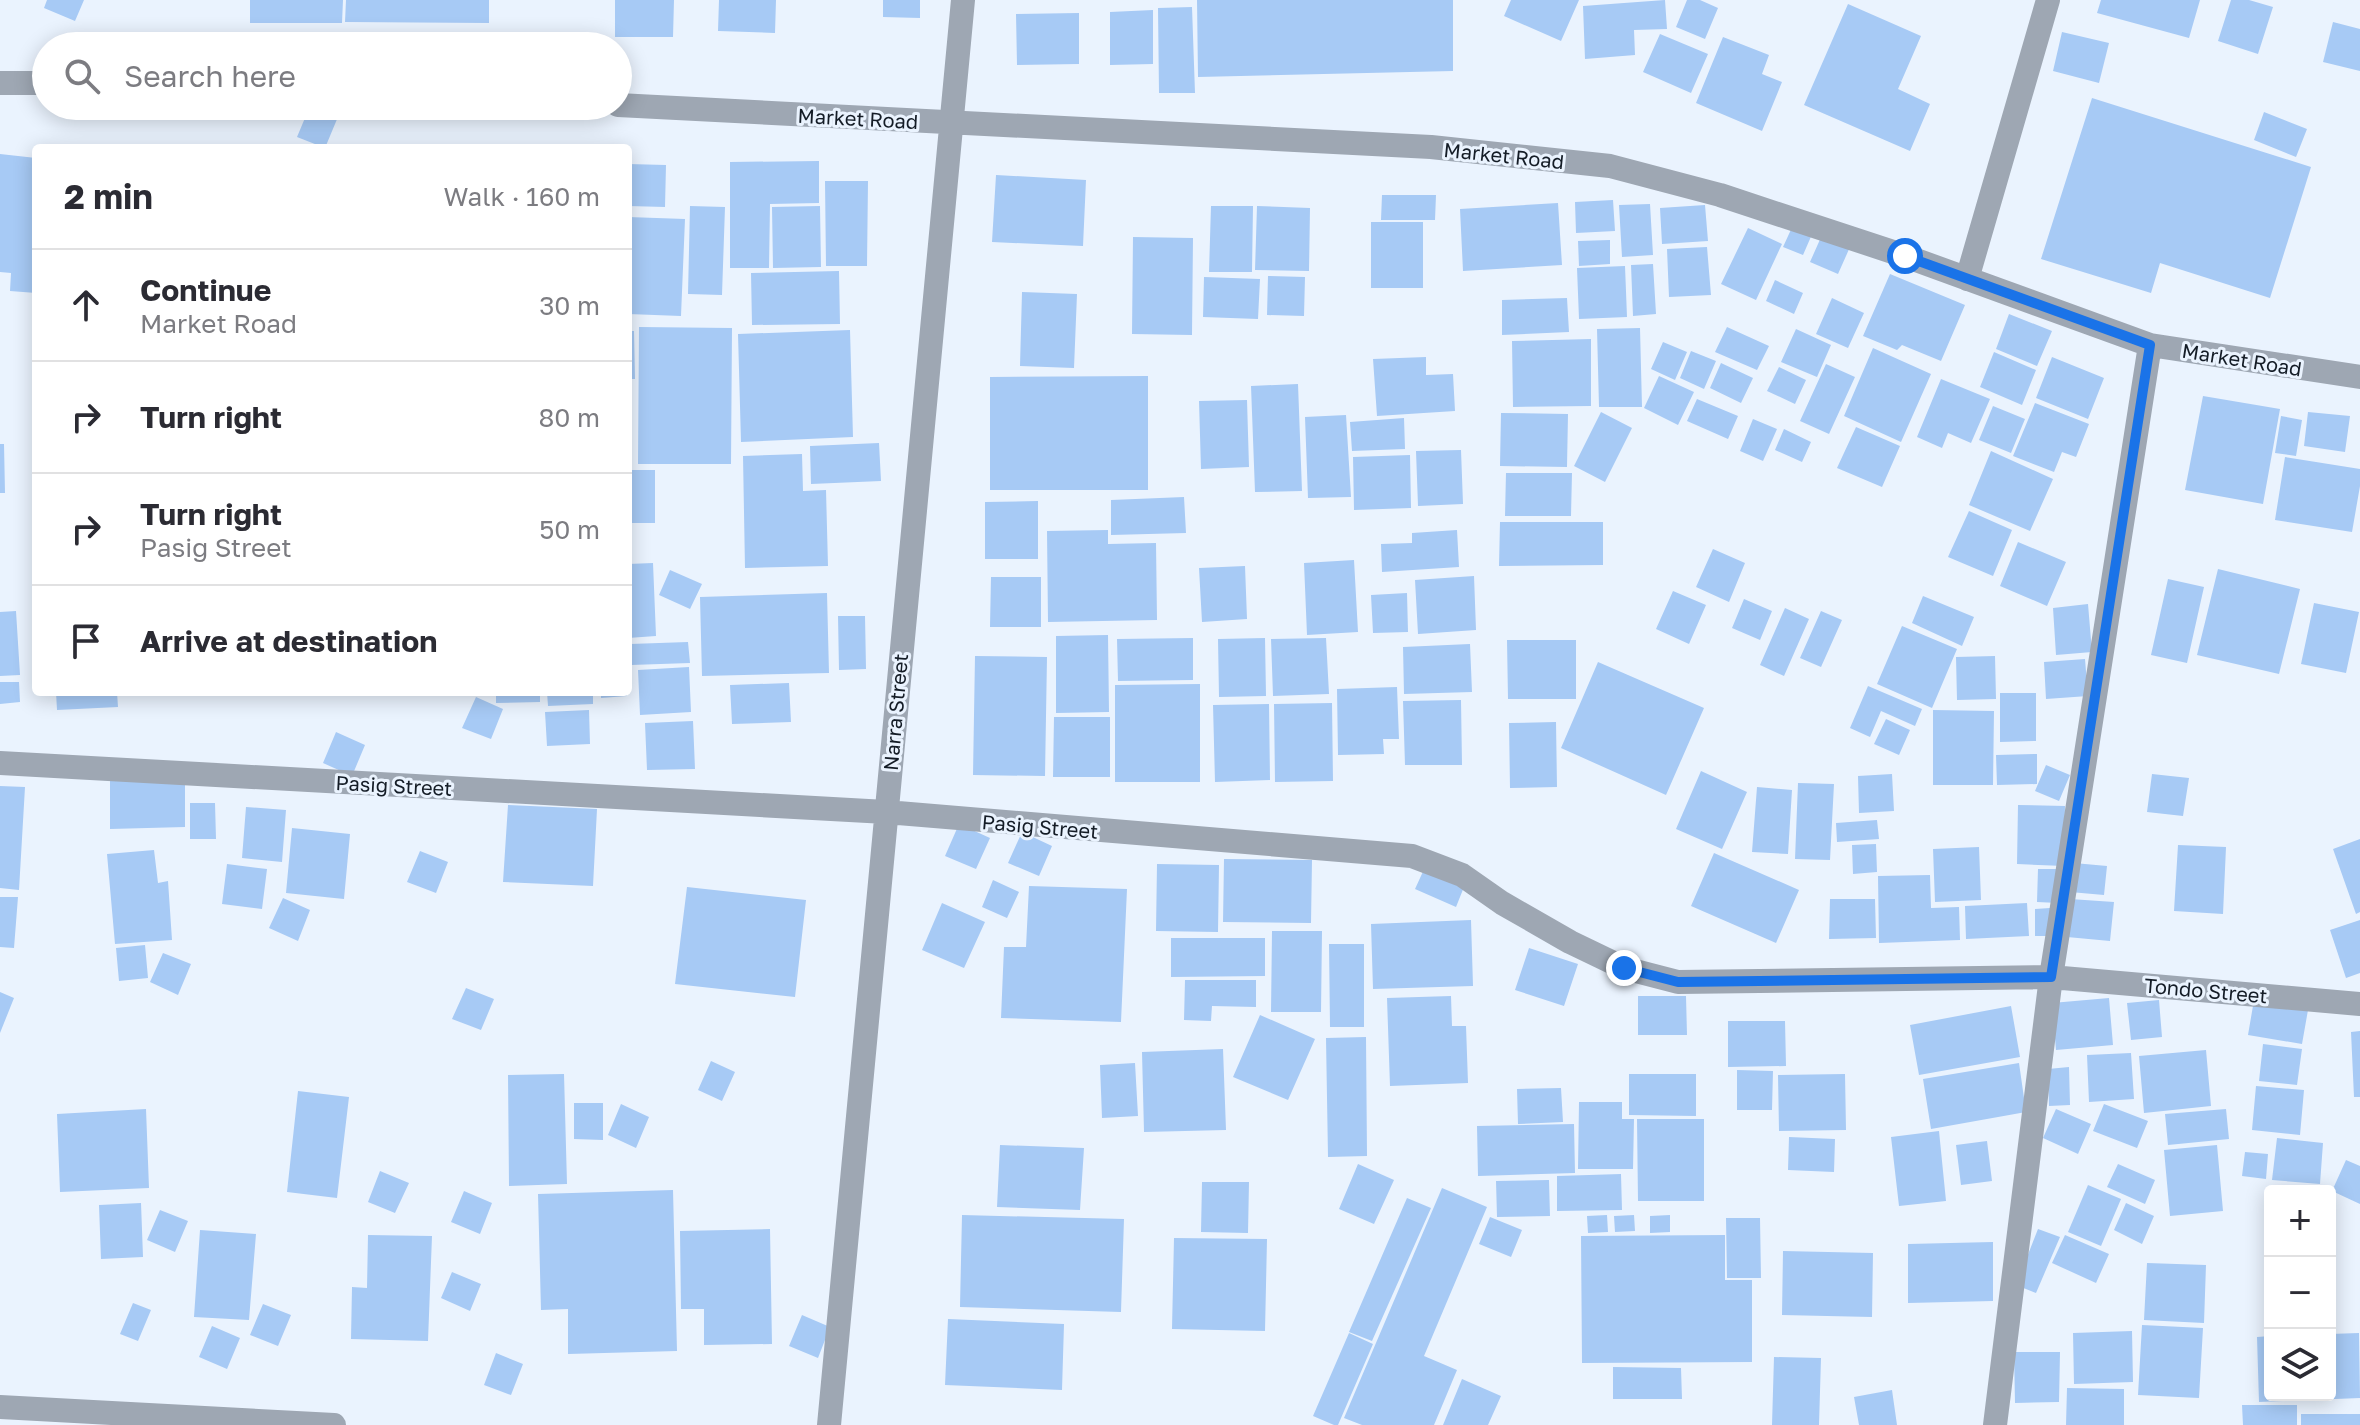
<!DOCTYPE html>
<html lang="en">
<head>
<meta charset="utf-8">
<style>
	:root { --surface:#fff; --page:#f2f2f3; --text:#2b2b33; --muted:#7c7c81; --line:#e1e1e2 }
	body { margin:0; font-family:"Golos Text",sans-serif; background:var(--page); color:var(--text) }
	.controls { position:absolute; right:24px; bottom:24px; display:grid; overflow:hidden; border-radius:8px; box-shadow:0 4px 20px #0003 }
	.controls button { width:72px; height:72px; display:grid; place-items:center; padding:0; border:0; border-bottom:2px solid var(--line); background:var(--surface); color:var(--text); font:40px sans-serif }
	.stop { position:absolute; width:24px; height:24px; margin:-18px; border:6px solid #1a73e8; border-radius:50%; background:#fff }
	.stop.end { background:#1a73e8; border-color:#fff; box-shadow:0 2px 8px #0008 }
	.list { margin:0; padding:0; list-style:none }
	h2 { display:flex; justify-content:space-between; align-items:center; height:104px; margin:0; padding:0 32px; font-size:34px }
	h2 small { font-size:26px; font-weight:400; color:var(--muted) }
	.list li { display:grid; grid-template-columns:52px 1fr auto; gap:24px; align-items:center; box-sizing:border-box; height:112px; padding:0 32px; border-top:2px solid var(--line) }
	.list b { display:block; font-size:30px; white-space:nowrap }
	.list p { margin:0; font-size:26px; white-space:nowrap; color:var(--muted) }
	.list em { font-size:26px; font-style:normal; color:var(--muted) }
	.icon { flex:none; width:44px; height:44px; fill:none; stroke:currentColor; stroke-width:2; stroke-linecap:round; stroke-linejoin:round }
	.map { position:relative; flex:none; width:2360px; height:1425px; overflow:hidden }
	.search { position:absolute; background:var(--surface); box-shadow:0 4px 20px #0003; left:32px; top:32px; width:600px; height:88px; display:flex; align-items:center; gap:20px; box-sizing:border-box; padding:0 28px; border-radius:44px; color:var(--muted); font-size:30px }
	.panel { position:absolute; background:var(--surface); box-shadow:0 4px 20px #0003; left:32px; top:144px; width:600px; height:552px; border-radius:8px }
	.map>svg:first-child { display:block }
	.building { fill:#a7caf5 }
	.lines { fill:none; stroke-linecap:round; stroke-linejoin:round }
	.minor { stroke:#9ea7b3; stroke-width:24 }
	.route { stroke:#1a73e8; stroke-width:10 }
	.labels { text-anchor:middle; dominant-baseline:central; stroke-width:6; stroke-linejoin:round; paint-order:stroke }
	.street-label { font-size:20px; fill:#141c26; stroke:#eaf3fe }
</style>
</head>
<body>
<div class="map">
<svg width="2360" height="1425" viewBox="0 0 2360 1425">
	<rect width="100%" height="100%" fill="#eaf3fe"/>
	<path class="building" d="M47,0H84L75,21L44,8Z
		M250,0H343L342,23H250Z
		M346,0H489V23L345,22Z
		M615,0H674L673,37H615Z
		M719,0H776L775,33L718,31Z
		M883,0H920V18L883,17Z
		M1197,0H1453V71L1198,77Z
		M1511,0H1579L1561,41L1504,16Z
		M1665,0L1667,29L1634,30L1635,55L1585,59L1583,6Z
		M1687,0H1700L1718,8L1705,39L1676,27Z
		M2101,0H2200L2189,38L2097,13Z
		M2231,0H2249L2273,7L2258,54L2218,41Z
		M1848,4L1921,36L1898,89L1930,104L1910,151L1804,105Z
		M1192,7L1195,93H1159L1158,8Z
		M1153,10V64L1110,65V12Z
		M1079,13V64L1017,65L1016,14Z
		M2333,22L2360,29V71L2323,62Z
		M2062,32L2109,43L2099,83L2053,71Z
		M1660,34L1708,54L1691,93L1643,72Z
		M1723,37L1769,55L1762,74L1782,82L1762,131L1696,103Z
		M2092,98L2311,167L2270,298L2160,263L2151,293L2041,259Z
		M310,106H326L340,112L325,148L297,137Z
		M2264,112L2307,129L2296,157L2254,140Z
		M0,154L36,158V293L10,291L11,273L0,272Z
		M819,161V203L770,204L769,268H730V162Z
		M628,164L666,165L665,207L628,206Z
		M996,175L1086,180L1083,246L992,242Z
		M825,181H868L867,266H826Z
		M1382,195H1436L1435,220H1381Z
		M1613,200L1615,231L1576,233L1575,202Z
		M1558,203L1562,265L1463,271L1460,209Z
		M1650,204L1653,255L1622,257L1619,205Z
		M1705,205L1708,241L1662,244L1660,208Z
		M690,206L725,207L722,295L688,294Z
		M820,206L821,267L773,268L772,207Z
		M1211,206H1253L1252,272H1209Z
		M1257,206L1310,208L1309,271L1255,270Z
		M628,217L685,219L681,316L628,314Z
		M1371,222H1423V288H1371Z
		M1794,223L1813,232L1803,255L1783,247Z
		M1748,228L1782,244L1756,300L1721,284Z
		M1822,235L1850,247L1838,274L1810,262Z
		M1133,237L1193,238L1192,335L1132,334Z
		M1610,240V264L1579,266L1578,241Z
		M1707,247L1711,295L1669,297L1667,249Z
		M1653,264L1656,314L1633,316L1631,265Z
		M1625,266L1627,317L1579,319L1577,268Z
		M839,271L840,324L752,325L751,273Z
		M1890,274L1965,305L1941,361L1902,345L1897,350L1863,336Z
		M1268,276L1305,277L1304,316L1267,315Z
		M1204,277L1260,279L1258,319L1203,317Z
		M1775,280L1803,293L1794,314L1766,301Z
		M1022,292L1077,294L1074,368L1020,366Z
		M1567,298L1569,332L1502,335V300Z
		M1832,298L1864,313L1848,348L1816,334Z
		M2009,314L2052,331L2037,366L1996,349Z
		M639,327L732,328L731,464H638Z
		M1727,327L1769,346L1757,370L1715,352Z
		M1640,328L1642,407H1599L1597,329Z
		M1796,329L1831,345L1817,377L1781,362Z
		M850,330L853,437L741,442L738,334Z
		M628,331H634L635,379H628Z
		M1591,339V406L1513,407L1512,341Z
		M1663,342L1687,352L1675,380L1651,369Z
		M1873,348L1931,374L1901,442L1844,416Z
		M1691,351L1716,361L1704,389L1680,378Z
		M1994,352L2036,370L2022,405L1980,387Z
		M1426,357V375L1453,374L1455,411L1377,416L1373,359Z
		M2052,357L2104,378L2088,419L2036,398Z
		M1721,363L1753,378L1741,403L1710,388Z
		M1826,364L1855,377L1829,434L1800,421Z
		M1779,367L1806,380L1795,404L1767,391Z
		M1148,376V490H990V377Z
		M1659,376L1694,392L1678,425L1644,408Z
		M1941,379L1990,399L1971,443L1948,433L1942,448L1917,437Z
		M1298,384L1302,491L1255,492L1251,386Z
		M628,386H631L632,453H628Z
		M2203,396L2280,409L2263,504L2185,490Z
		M1697,399L1738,416L1728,439L1687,421Z
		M1247,400L1249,467L1201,469L1199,401Z
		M2035,403L2089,424L2076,457L2062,452L2054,472L2013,456Z
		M1993,406L2025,419L2011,453L1979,440Z
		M1601,412L1632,428L1605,482L1574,466Z
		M2308,412L2350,416L2345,452L2304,446Z
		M1501,413L1568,414L1567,467L1500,466Z
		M1346,415L1351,497L1308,498L1305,417Z
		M2281,416L2302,420L2296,456L2275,453Z
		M1404,418L1405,449L1352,451L1350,422Z
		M1753,419L1777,429L1763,461L1740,451Z
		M1856,427L1900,446L1882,487L1837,468Z
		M1784,429L1811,442L1802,462L1775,450Z
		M879,443L881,481L811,484L810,446Z
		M0,444H4L5,493H0Z
		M1461,450L1463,504L1418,506L1416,451Z
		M1991,451L2053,479L2030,531L1969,505Z
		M802,454L803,491L826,490L828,566L745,568L743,456Z
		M1410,455L1411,508L1354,510L1353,457Z
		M2285,457L2360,469V486L2352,532L2275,520Z
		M628,470H655V523H628Z
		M1506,473H1572L1571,516H1505Z
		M1184,497L1186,533L1111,535V500Z
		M1038,501V559H985V502Z
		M1969,511L2012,530L1993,576L1948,557Z
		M1500,522H1603V565L1499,566Z
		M1108,530V544L1156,543L1157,620L1048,622L1047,531Z
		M1457,530L1459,567L1382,572L1381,544L1412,543V533Z
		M2018,542L2066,562L2047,606L2000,586Z
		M1713,549L1745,563L1729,602L1696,587Z
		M1354,560L1358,632L1307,635L1304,563Z
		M653,563L656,636L628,638V564Z
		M1245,566L1247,619L1202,622L1199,568Z
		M2218,569L2300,589L2279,674L2197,655Z
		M670,570L702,584L690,609L659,595Z
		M1474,576L1476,630L1418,634L1415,580Z
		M991,577H1041V627H990Z
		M2168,579L2204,587L2187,663L2151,655Z
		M1673,591L1706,605L1689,644L1656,629Z
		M827,593L829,673L702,676L700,597Z
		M1407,593L1408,632L1373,633L1371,595Z
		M1923,596L1974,617L1962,646L1912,623Z
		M1744,599L1772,611L1760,640L1732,628Z
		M2314,603L2359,612L2346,673L2301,664Z
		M2088,604L2092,652L2056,655L2053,608Z
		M1785,608L1809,619L1784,676L1760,665Z
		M16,611L20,675L0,676V612Z
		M1821,611L1842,620L1821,667L1800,658Z
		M838,616H865L866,669L839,670Z
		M1902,626L1957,649L1932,708L1877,684Z
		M1108,635L1109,712L1056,713V636Z
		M1193,638V680L1118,681L1117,639Z
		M1265,638L1266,696L1219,697L1218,639Z
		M1326,638L1329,694L1273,696L1271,639Z
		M1507,640H1576V699H1508Z
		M688,642L690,663L631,665L630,644Z
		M1470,644L1472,692L1404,694L1403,647Z
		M975,656L1047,657L1045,776L973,775Z
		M1995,656L1996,699L1957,700L1956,657Z
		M2085,659L2088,696L2046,699L2044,662Z
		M1598,662L1704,708L1666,795L1561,748Z
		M689,667L691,712L640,715L638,670Z
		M0,682H19L20,702L0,704Z
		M789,683L791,722L732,724L730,685Z
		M1200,684V782H1115V685Z
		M1868,686L1922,709L1915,726L1881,711L1870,737L1850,728Z
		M1397,687L1399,739H1383L1384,754L1338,755L1337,689Z
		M56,692H117L118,707L57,710Z
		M496,692H540V702L496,703Z
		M547,692H593V704L548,706Z
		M601,692H627V696L601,698Z
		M2000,693H2036V741L2000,742Z
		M476,697L503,709L491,739L462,728Z
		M1461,700L1462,765H1405L1403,701Z
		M1332,703L1333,781L1275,782L1274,704Z
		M1269,704L1270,780L1215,782L1213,705Z
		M589,710L590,744L547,746L545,712Z
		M1933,710L1994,711L1993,785H1933Z
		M1054,717H1110V777H1053Z
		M1886,719L1910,730L1899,755L1874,744Z
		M693,721L695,769L647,770L645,723Z
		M1556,722L1557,787L1510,788L1509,723Z
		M336,732L365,745L352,776L323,763Z
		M2037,754V784L1997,785L1996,755Z
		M2046,765L2070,775L2059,801L2035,791Z
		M1701,771L1747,792L1722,849L1676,829Z
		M1892,774L1894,811L1859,813L1858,776Z
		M2152,774L2189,778L2183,816L2147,812Z
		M110,781H185V827L110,829Z
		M1798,783L1834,784L1830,860L1795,859Z
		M0,786L25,787L19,890L0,888Z
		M1757,787L1792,790L1788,854L1752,852Z
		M190,803H215L216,839H190Z
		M508,805L597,809L593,886L503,882Z
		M2018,805L2065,806L2064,866L2017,864Z
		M246,807L286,810L282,862L242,858Z
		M1877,820L1879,839L1837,842L1836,823Z
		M959,824L990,838L976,869L945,856Z
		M292,828L350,834L344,899L286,893Z
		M1022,832L1052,846L1039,876L1008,863Z
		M2360,839V912L2356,914L2333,849Z
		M1876,844L1877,872L1853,874L1852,845Z
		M2178,845L2226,847L2223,914L2174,911Z
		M1979,847L1981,900L1935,902L1933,849Z
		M154,850L158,883L168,881L172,940L115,944L107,854Z
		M420,851L448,862L436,893L407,882Z
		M1714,853L1799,890L1776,943L1691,906Z
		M1224,859L1312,860L1311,923L1223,922Z
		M2074,863L2107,866L2104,895L2070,892Z
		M227,864L267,869L262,909L222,904Z
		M1157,864L1219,865L1218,932L1156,931Z
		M1426,865L1466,882L1456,907L1415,889Z
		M2038,869H2059L2058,903L2037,902Z
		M1930,875L1931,908L1959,907L1960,940L1879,943L1878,876Z
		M993,880L1019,892L1007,918L982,907Z
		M1029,886L1127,889L1121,1022L1001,1018L1004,947H1026Z
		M687,887L806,900L795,997L675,984Z
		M0,897H18L14,948L0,947Z
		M283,898L310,910L298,941L269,928Z
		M1830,899H1875L1876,938L1829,939Z
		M2070,899L2114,902L2110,941L2067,937Z
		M942,903L985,922L964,968L922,950Z
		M2027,903L2029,936L1966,939L1965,906Z
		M2050,908V936H2035V909Z
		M1471,920L1473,986L1373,989L1371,924Z
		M2360,920V973L2346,978L2330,930Z
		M1272,931H1322L1321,1012H1271Z
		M1171,938H1265V976L1171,977Z
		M1329,944H1364V1027H1330Z
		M145,945L148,978L119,981L116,948Z
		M1529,948L1578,964L1564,1006L1515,990Z
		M163,953L191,964L178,995L150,982Z
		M1185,980H1256V1007L1212,1006L1211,1021L1184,1020Z
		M466,988L494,999L481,1030L452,1019Z
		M0,992L14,998L0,1033Z
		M1451,996L1452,1026H1466L1468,1083L1390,1086L1387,998Z
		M1638,996H1686L1687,1035H1638Z
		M2109,998L2113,1045L2056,1050L2052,1003Z
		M2159,1000L2162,1037L2131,1040L2127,1003Z
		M2254,1000L2308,1010L2302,1044L2248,1035Z
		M2011,1006L2020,1057L1919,1075L1910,1025Z
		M1260,1015L1315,1039L1288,1100L1233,1077Z
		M1728,1021H1785L1786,1066L1728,1067Z
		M2360,1031V1097H2354L2351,1032Z
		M1366,1037L1367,1156L1328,1157L1326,1038Z
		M2263,1044L2302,1049L2297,1085L2259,1081Z
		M1223,1049L1226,1130L1144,1132L1142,1052Z
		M2206,1050L2211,1106L2144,1113L2139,1056Z
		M2131,1053L2134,1099L2089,1102L2087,1055Z
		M711,1061L735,1072L722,1101L698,1090Z
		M1135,1063L1138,1116L1102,1118L1100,1065Z
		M2019,1063L2026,1112L1931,1129L1923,1079Z
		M2069,1067L2070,1105L2049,1106L2048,1069Z
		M1737,1070L1773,1071L1772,1110H1737Z
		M564,1074L567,1184L509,1186L508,1075Z
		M1629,1074H1696V1116L1629,1115Z
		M1845,1074L1846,1130L1779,1131L1778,1075Z
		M2256,1086L2304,1090L2300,1135L2252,1130Z
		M1561,1088L1563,1122L1518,1124L1517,1089Z
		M298,1091L349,1097L337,1198L287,1192Z
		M1579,1102H1622V1119H1634L1633,1169H1578Z
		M574,1103H603V1140L574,1139Z
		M621,1104L649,1117L636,1148L608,1135Z
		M2104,1104L2148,1121L2137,1148L2093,1131Z
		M146,1109L149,1188L60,1192L57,1114Z
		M2056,1109L2091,1124L2078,1154L2043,1138Z
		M2226,1109L2229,1139L2168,1145L2165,1114Z
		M1637,1119H1704V1201H1638Z
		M1574,1124L1575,1173L1478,1176L1477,1126Z
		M1939,1131L1946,1201L1899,1206L1891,1137Z
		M1789,1137L1835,1139L1834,1172L1788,1170Z
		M2277,1138L2323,1143L2320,1184L2272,1180Z
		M1987,1141L1992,1181L1961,1185L1956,1145Z
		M1000,1145L1084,1148L1080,1210L997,1207Z
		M2217,1145L2223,1211L2170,1216L2164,1150Z
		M2245,1152L2268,1154L2266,1179L2242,1176Z
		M2346,1160L2360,1166V1204L2332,1191Z
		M1358,1164L1394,1180L1374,1224L1339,1209Z
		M2118,1164L2155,1180L2145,1204L2107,1187Z
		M380,1171L409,1183L395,1213L368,1202Z
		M1621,1174L1622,1210L1557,1211V1176Z
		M1549,1180L1550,1216L1497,1217L1496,1181Z
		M1202,1182H1249L1248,1233L1201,1232Z
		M2088,1185L2121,1199L2101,1246L2068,1232Z
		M1442,1188L1487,1207L1424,1356L1457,1370L1434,1425H1362L1344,1418Z
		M673,1190L677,1351L568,1354V1309L541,1310L538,1194Z
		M464,1191L492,1203L480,1234L451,1222Z
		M1407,1198L1431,1208L1372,1341L1349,1332Z
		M141,1203L143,1257L101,1259L99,1205Z
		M2126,1203L2154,1216L2142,1244L2114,1230Z
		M160,1210L188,1221L175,1252L147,1240Z
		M962,1215L1124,1219L1121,1312L960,1307Z
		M1607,1215L1608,1232L1588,1233L1587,1216Z
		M1634,1215L1635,1231L1615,1232L1614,1216Z
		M1670,1215V1232L1650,1233V1216Z
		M1490,1217L1522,1230L1511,1257L1479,1244Z
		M1726,1218H1760L1761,1278H1727Z
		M770,1229L772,1344L704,1345V1309H681L680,1231Z
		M2038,1229L2060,1237L2036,1293L2016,1285Z
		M200,1230L256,1234L249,1320L194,1317Z
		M368,1235L432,1236L428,1341L351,1339L352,1287L367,1288Z
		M1725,1235V1280H1752V1362L1582,1363L1581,1236Z
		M2065,1235L2109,1254L2096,1283L2052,1263Z
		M1174,1238L1267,1239L1265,1331L1172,1329Z
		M1993,1242V1301L1908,1303V1244Z
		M1783,1251L1873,1253L1872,1317L1782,1315Z
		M2147,1263L2206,1265L2204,1323L2144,1320Z
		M452,1272L481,1284L470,1311L441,1298Z
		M2335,1286L2336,1327H2330V1287Z
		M133,1303L151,1310L138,1341L120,1334Z
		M263,1304L291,1315L278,1346L250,1335Z
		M802,1315L830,1327L818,1358L789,1346Z
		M948,1319L1064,1324L1062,1390L945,1385Z
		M2142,1325L2203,1328L2199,1398L2138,1395Z
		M212,1326L240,1338L227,1369L199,1357Z
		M2132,1331L2133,1382L2074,1384L2073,1333Z
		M1349,1333L1373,1344L1338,1425H1334L1313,1416Z
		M2359,1333L2360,1398L2259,1402L2257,1337L2270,1336V1395H2330V1334Z
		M2014,1352H2060L2059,1402L2015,1403Z
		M496,1353L523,1364L511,1395L484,1385Z
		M1774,1357L1821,1358L1819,1425H1772Z
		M1613,1367L1681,1368L1682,1399H1613Z
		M1462,1379L1501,1396L1488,1425H1443Z
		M2067,1388L2124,1389V1425H2066Z
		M1892,1390L1897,1425H1859L1854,1397Z
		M2242,1405H2297V1425H2243Z
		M2301,1414H2360V1425H2301Z"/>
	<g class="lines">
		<path class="minor" d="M0,83H46
			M618,105L1431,147L1610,166L1720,195L1905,256L2150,345L2360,377
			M1967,279L2048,0
			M0,763L886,812L1412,856L1462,875L1502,903L1570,942L1624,968L1678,982L2051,977L2360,1004
			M0,1407L334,1425
			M829,1425L963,0
			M1995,1425L2051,977L2150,345"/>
	</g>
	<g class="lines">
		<path class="route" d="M1624,968L1678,982L2051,977L2150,345L1905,256"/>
	</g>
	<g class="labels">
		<g class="street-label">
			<text transform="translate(858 118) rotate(3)">Market Road</text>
			<text transform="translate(1504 155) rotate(6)">Market Road</text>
			<text transform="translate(2242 359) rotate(9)">Market Road</text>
			<text transform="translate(895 712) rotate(-85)">Narra Street</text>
			<text transform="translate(394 785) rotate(3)">Pasig Street</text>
			<text transform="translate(1040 826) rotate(5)">Pasig Street</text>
			<text transform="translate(2206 990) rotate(5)">Tondo Street</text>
		</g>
	</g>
</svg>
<div class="controls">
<button>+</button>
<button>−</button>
<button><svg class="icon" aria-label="layers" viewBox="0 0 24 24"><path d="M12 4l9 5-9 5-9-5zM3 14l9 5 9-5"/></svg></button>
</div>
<div class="stop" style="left:1905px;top:256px"></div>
<div class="stop end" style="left:1624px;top:968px"></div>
<div class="search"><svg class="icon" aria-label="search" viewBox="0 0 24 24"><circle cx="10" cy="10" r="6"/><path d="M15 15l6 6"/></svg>Search here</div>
<section class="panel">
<h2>2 min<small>Walk · 160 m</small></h2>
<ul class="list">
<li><svg class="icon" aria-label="ahead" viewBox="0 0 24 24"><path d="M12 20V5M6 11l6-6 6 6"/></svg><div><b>Continue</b><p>Market Road</p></div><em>30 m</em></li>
<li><svg class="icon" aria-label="right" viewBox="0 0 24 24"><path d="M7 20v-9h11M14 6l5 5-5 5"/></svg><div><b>Turn right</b></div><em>80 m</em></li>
<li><svg class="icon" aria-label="right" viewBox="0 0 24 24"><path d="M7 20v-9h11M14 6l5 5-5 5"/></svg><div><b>Turn right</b><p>Pasig Street</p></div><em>50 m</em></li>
<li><svg class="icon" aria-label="arrive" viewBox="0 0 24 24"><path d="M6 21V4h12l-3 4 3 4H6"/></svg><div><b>Arrive at destination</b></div></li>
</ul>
</section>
</div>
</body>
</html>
